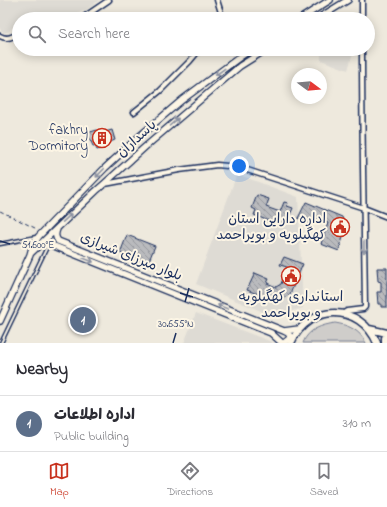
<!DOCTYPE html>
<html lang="en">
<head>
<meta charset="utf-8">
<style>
	:root { --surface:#fff; --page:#f2f2f3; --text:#2b2b33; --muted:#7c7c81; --line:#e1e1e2; --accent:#c8321e }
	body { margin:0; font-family:"Indie Flower","Playpen Sans Arabic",sans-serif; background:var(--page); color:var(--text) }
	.compass { position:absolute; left:291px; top:68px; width:36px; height:36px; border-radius:50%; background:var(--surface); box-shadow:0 2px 10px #0003; rotate:106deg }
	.you { position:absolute; left:239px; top:166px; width:14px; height:14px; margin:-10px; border:3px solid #fff; border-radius:50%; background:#1a73e8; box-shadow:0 0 0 6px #1a73e833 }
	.badge { display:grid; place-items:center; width:26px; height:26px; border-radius:50%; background:var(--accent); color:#fff; font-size:13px; font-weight:700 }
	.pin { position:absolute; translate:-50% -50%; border:2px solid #fff; box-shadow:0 1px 4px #0006 }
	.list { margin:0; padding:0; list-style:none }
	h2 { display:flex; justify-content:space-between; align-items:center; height:52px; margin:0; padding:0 16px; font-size:17px }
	h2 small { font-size:13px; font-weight:400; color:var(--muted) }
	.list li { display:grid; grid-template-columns:26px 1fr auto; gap:12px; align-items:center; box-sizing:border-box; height:56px; padding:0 16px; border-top:1px solid var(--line) }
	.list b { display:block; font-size:15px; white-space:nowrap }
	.list p { margin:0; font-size:13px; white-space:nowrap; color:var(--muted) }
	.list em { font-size:13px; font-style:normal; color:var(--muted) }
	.icon { flex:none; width:22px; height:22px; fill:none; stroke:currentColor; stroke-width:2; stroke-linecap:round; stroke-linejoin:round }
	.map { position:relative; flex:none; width:387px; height:343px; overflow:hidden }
	.search { position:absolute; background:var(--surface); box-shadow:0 2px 10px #0003; left:12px; right:12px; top:12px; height:44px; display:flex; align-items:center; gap:10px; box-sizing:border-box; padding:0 14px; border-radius:22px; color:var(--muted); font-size:15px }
	.sheet { height:108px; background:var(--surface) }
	nav { display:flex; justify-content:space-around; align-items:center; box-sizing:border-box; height:56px; border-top:1px solid var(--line); background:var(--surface); font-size:11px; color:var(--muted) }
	nav a { display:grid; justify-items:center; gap:2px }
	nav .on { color:var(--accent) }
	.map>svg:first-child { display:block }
	.built { fill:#dedbd4 }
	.grass { fill:#cfcdca; stroke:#757e94 }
	.building { fill:url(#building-back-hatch); stroke:#1b2f5e }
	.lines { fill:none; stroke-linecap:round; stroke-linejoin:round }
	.lane-casing { stroke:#1b2f5e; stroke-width:5 }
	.street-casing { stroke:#1b2f5e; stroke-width:7 }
	.secondary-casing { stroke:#1b2f5e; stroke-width:8 }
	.primary-casing { stroke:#1b2f5e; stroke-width:9 }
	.path { stroke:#1b2f5e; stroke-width:1; stroke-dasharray:4 3; stroke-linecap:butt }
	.lane { stroke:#fcf5e5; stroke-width:2 }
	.street { stroke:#fcf5e5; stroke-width:4 }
	.secondary { stroke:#fcf5e5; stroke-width:5.5 }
	.primary { stroke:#fcf5e5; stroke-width:6 }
	.oneway { stroke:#8c92a2 }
	.ticks { fill:none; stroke:#1b2f5e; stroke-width:1.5 }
	.labels { text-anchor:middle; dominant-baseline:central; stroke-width:4; stroke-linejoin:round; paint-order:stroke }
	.poi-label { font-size:14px; fill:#1b2f5e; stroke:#fcf5e5; text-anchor:end }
	.street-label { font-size:14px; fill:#1b2f5e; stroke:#fcf5e5 }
	.ticks-label { font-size:10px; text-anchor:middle; fill:#1b2f5e; stroke:#fcf5e5; stroke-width:4; stroke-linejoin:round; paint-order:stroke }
</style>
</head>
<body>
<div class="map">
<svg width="387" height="343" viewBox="0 0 387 343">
	<defs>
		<pattern id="building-back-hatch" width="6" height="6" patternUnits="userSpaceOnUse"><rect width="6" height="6" fill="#babbbe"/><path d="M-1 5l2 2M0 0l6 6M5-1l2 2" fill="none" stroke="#96989e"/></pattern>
	</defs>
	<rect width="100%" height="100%" fill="#eee9dd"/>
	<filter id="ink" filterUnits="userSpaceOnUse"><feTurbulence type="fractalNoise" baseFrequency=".025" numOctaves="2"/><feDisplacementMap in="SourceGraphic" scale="8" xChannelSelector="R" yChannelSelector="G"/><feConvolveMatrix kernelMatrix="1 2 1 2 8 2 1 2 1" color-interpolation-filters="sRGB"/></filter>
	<g filter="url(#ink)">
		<path class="built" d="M0,0H99L93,5L86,10L73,15L53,19L35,18L19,19V21L9,31L4,33L0,29Z
			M313,49H354L348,70L321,60V52Z
			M237,174L298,197L303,308L273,316L196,284Z
			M196,313L272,342V343H184Z"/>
		<path class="grass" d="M335,323C348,325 360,330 366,343H303C308,329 322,325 335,323Z"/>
		<path class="building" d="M97,130L98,134L112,130L115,140L101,146L102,148L97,150L95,146H93L87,133Z
			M257,195L269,199L266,207L280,212L284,202L288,203L287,206L293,208L287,222L283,220L281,226L254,215L256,210L252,208Z
			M306,202L342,217L346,227L339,251L321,244L328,223L312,218L310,224L298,218Z
			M127,235L155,246L148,263L120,253Z
			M284,257L303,264L290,294L281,300H273L247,290L255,273L269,279L267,283L276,287L281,284L287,267L280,265Z
			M377,268H387V307H381V304H378L377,292H381V282L378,281Z"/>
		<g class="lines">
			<defs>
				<path id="lane" d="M0,244L36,237
					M1,343L48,245"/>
				<path id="street" d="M217,0L223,19
					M362,0V19
					M81,19L109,0
					M0,36C7,40 13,37 19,33
					M134,112L160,91L190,61L200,49
					M105,184L179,170L217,165L238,167L364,208L387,217
					M342,314L347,311L363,309L365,307C364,221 362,135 362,49"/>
				<path id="secondary" d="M300,19L330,0
					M317,19L348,0
					M57,229C55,234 55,237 58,241L284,331L299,329
					M40,245L46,244H49L271,333L282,343
					M31,253L96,191L104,184L145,147L240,66L267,49
					M0,321L30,255L33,244L39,236L105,168L142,134L182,100L240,57L252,49
					M284,343L289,339L290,336L288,333L284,331"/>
				<path id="primary" d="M369,329L387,333
					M291,343C309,303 360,303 377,343
					M385,343V338L387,335"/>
			</defs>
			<use href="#lane" class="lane-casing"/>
			<use href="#street" class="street-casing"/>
			<use href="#secondary" class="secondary-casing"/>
			<use href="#primary" class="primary-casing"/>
			<path class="path" d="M0,211L37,229"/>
			<use href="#lane" class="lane"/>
			<use href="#street" class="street"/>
			<use href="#secondary" class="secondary"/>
			<use href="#primary" class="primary"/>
		</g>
		<defs><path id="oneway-shaft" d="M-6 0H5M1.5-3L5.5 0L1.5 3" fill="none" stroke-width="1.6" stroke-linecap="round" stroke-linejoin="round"/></defs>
		<g class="oneway">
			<use href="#oneway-shaft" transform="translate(220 72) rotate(143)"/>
			<use href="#oneway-shaft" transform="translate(174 122) rotate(-41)"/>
			<use href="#oneway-shaft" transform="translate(100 173) rotate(134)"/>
			<use href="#oneway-shaft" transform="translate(67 218) rotate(-43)"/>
			<use href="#oneway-shaft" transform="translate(364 247) rotate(90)"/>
			<use href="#oneway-shaft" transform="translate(88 260) rotate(21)"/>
			<use href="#oneway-shaft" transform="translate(223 307) rotate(-158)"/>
		</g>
	</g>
	<path class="ticks" d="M0,241L10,244M180,293L193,297M185,302L189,288M173,343L176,333"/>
	<defs>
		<symbol id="building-ring" viewBox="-11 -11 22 22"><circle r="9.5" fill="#fcf5e5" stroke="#c8321e" stroke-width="1.5"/><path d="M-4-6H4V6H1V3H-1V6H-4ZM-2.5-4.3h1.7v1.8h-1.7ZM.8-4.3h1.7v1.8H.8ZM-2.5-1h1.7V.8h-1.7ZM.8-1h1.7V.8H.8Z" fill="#c8321e"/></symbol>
		<symbol id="civic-ring" viewBox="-11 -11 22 22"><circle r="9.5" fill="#fcf5e5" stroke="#c8321e" stroke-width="1.5"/><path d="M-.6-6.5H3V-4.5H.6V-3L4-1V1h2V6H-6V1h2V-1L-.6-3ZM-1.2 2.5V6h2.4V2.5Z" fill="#c8321e"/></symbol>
	</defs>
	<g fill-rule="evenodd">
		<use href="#building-ring" x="91" y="127" width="22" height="22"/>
		<use href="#civic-ring" x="329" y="216" width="22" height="22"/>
		<use href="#civic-ring" x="280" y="265" width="22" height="22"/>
	</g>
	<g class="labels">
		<g class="poi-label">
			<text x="88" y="130">fakhry<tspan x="88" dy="16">Dormitory</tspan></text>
			<text x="326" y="219">اداره دارایی استان<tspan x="326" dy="16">کهگیلویه و بویراحمد</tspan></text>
			<text x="291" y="297" text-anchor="middle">استانداری کهگیلویه<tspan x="291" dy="16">و بویراحمد</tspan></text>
		</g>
		<g class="street-label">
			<text transform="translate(137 139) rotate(-42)">پاسداران</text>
			<text transform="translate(131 257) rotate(22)">بلوار میرزای شیرازی</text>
		</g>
	</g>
	<g class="ticks-label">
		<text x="38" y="248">51.600°E</text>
		<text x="176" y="327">30.655°N</text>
	</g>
</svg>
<svg class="compass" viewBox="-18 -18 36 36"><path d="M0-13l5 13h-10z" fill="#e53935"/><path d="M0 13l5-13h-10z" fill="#7c7c81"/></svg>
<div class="you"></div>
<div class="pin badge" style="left:83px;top:320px;background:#5c6f8a">1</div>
<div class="search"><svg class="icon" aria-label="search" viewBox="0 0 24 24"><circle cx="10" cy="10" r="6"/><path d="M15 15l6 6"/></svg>Search here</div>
</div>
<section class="sheet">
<h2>Nearby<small></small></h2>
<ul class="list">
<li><span class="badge" style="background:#5c6f8a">1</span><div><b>اداره اطلاعات</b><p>Public building</p></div><em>310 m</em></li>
</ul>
</section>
<nav>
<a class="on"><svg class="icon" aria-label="map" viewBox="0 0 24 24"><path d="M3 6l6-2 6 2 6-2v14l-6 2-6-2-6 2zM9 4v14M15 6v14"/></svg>Map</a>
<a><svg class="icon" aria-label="directions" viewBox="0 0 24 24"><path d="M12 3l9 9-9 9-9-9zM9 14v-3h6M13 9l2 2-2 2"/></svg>Directions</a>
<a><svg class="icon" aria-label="saved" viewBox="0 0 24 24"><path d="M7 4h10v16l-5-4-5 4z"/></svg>Saved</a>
</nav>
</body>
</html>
